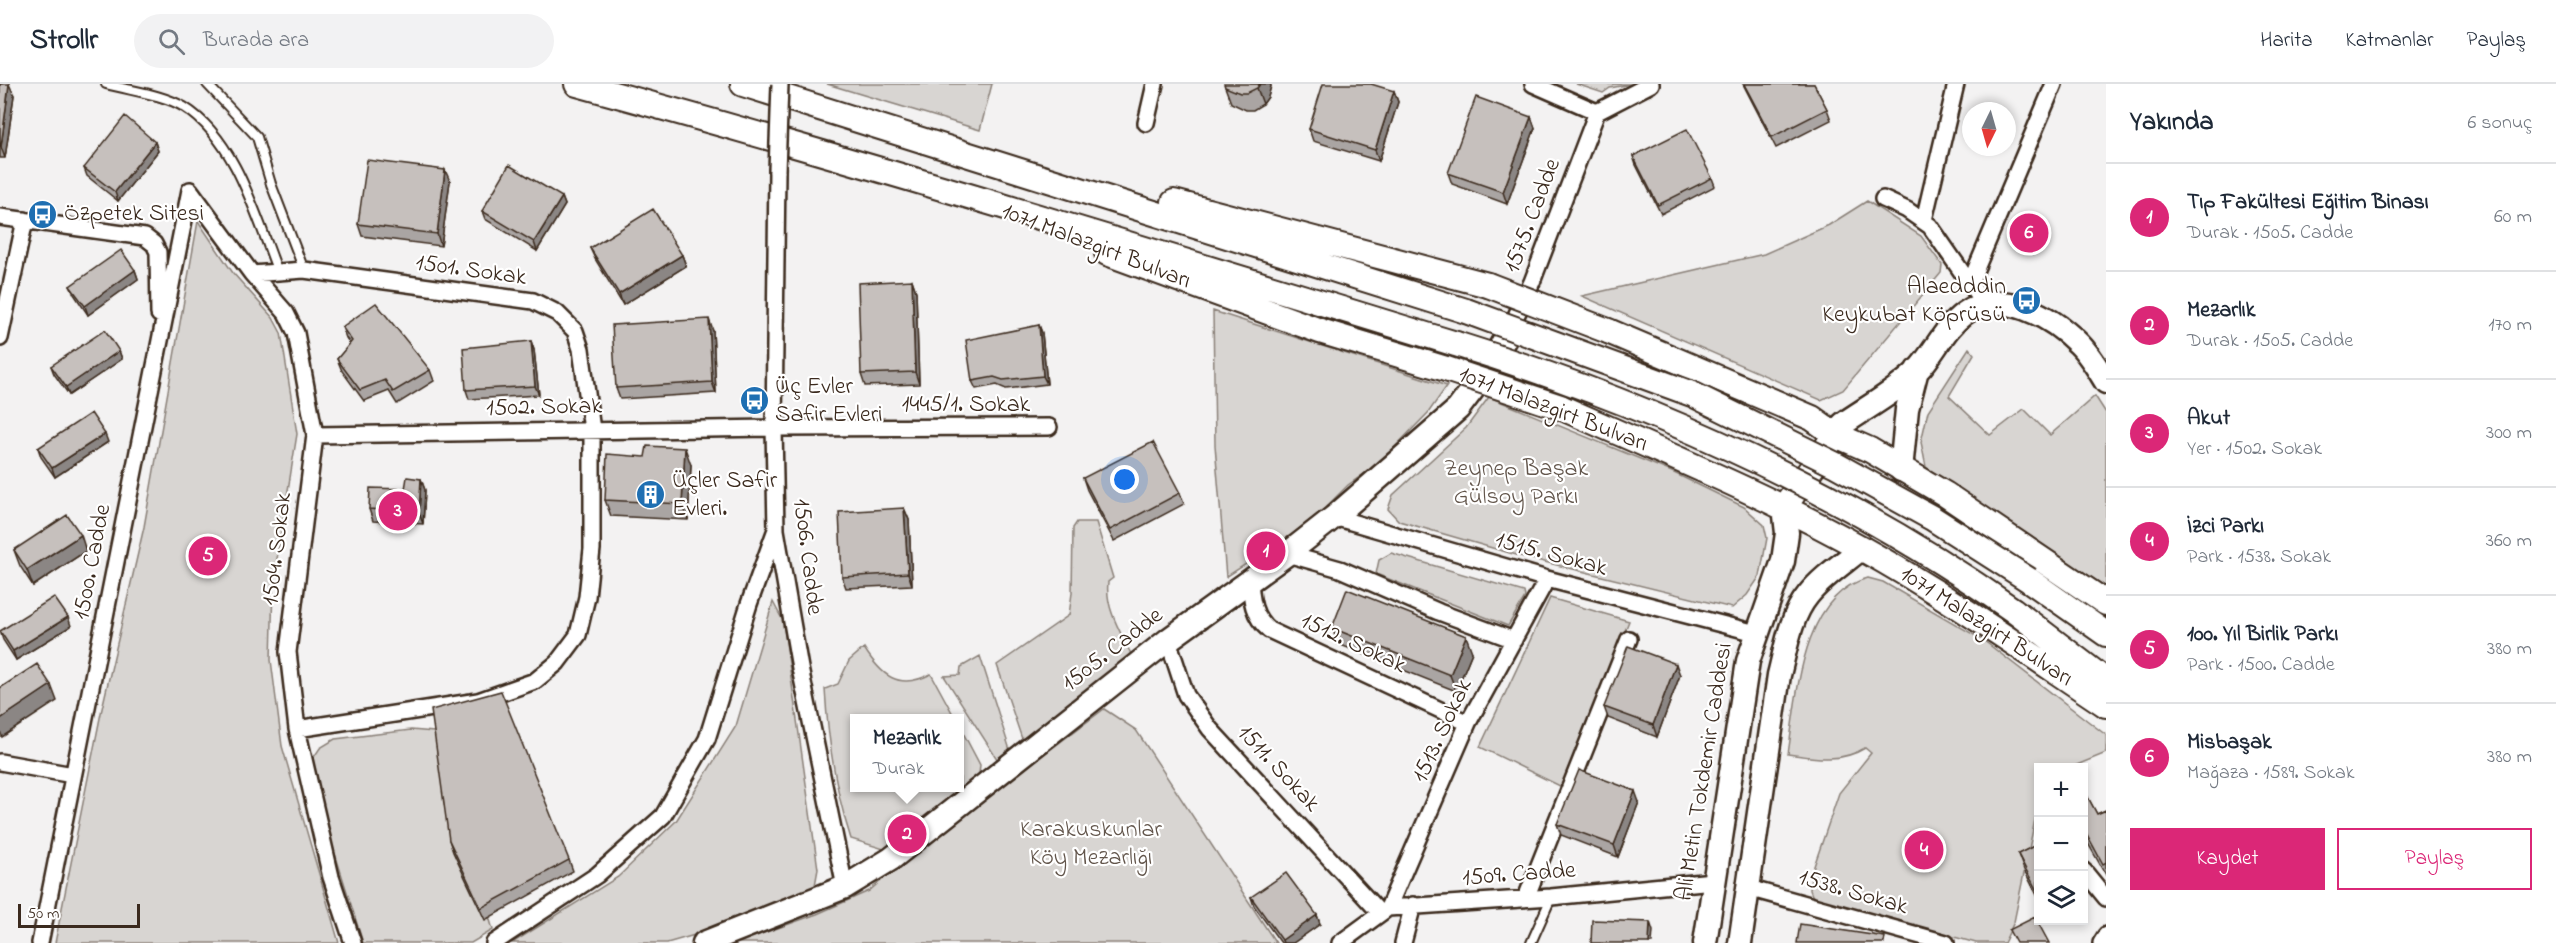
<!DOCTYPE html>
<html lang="tr">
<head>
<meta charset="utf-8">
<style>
	:root { --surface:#fff; --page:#f2f2f3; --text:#1f2937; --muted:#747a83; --line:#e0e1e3; --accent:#db2777 }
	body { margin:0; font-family:"Indie Flower",sans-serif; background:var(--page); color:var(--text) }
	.controls { position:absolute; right:18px; bottom:18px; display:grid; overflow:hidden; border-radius:0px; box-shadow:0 3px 9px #0003 }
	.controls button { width:54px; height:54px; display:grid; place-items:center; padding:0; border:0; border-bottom:2px solid var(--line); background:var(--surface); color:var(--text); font:30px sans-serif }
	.compass { position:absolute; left:1962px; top:18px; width:54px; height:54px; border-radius:50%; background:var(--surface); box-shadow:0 3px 9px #0003; rotate:185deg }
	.scale { position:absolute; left:18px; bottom:15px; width:122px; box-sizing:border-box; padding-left:6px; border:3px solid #3b2a1e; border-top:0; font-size:16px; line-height:21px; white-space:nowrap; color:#3b2a1e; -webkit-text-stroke:4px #fff; paint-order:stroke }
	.you { position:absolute; left:1125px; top:396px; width:21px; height:21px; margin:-15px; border:4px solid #fff; border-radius:50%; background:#1a73e8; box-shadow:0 0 0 9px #1a73e833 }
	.badge { display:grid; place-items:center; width:39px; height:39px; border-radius:50%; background:var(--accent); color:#fff; font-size:20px; font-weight:700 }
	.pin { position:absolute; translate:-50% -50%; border:3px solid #fff; box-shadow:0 2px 6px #0006 }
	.popup { position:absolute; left:850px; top:630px; width:114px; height:78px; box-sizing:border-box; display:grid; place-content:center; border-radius:0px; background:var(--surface); filter:drop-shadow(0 2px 4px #0005); font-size:20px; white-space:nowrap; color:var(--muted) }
	.popup b { font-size:22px; color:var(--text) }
	.popup::after { content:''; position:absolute; left:50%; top:100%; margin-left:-12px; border:12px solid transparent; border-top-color:var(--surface) }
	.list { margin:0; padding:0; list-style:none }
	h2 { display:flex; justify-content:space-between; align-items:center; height:78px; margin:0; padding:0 24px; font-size:26px }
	h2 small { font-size:20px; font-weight:400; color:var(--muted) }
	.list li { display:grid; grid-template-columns:39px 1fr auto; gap:18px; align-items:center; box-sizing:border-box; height:108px; padding:0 24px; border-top:2px solid var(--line) }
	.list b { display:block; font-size:22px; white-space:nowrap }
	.list p { margin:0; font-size:20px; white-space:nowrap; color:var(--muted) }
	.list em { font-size:20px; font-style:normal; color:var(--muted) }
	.actions { display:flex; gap:12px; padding:18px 24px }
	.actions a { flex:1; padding:14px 0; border:2px solid var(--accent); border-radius:0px; text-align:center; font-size:21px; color:var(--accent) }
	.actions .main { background:var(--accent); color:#fff }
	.icon { flex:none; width:33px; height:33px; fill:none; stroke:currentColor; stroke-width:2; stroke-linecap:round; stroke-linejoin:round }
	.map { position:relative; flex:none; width:2106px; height:859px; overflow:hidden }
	header { display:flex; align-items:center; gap:36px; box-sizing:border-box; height:84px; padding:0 30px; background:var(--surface); border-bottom:2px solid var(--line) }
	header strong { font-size:28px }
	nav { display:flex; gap:33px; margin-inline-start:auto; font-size:21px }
	.search { width:420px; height:54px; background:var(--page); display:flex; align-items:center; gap:15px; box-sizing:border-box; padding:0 21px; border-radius:33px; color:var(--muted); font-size:22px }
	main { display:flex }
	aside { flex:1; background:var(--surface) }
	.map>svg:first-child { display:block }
	.green { fill:#d8d5d2; stroke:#8a8078; stroke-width:1.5 }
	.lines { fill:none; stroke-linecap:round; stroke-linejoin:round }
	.lane-casing { stroke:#3b2a1e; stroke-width:12 }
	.street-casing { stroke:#3b2a1e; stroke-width:20 }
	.secondary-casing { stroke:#3b2a1e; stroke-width:27 }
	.primary-casing { stroke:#3b2a1e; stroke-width:28 }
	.lane { stroke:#fff; stroke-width:8 }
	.street { stroke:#fff; stroke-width:15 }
	.secondary { stroke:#fff; stroke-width:22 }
	.primary { stroke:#fff; stroke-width:24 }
	.street-bridge-casing { stroke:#3b2a1e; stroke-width:20; stroke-linecap:butt }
	.primary-bridge-casing { stroke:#3b2a1e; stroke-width:28; stroke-linecap:butt }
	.street-bridge { stroke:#fff; stroke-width:15 }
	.primary-bridge { stroke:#fff; stroke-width:24 }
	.wall { fill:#aaa5a3; stroke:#3b2a1e; stroke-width:1.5 }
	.shaded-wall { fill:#8b8684; stroke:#3b2a1e; stroke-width:1.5 }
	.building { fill:#c6c0bd; stroke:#3b2a1e; stroke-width:1.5 }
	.labels { text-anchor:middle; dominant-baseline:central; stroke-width:4.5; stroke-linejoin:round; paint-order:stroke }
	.poi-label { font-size:24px; fill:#3b2a1e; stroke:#fff; text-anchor:start }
	.street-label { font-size:24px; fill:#3b2a1e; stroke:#fff }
	.park-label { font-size:24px; fill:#62554b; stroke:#fff }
</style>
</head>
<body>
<header>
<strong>Strollr</strong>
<div class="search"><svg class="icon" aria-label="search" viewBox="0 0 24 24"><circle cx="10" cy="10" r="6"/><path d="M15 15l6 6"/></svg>Burada ara</div>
<nav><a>Harita</a><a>Katmanlar</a><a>Paylaş</a></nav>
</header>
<main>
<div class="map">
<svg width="2106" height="859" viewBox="0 0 2106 859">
	<rect width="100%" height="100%" fill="#f3f2f2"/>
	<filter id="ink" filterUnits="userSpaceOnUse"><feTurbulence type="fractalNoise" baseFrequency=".0167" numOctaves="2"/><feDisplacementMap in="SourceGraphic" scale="12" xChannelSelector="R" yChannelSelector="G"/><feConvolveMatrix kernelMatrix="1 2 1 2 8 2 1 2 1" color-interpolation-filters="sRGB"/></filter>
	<g filter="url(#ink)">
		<path class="green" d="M827,0H992L980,46Z
			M1576,0H1631L1610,4L1603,9Z
			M1867,117L1921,152L1942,181L1941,189L1843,306L1821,316L1582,212L1764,170L1829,141Z
			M198,137L233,189L273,234L281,249L297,350L273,500L271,576L282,662L339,859H55L101,629L144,443Z
			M1213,227L1447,302L1428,329L1378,380L1348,401L1322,427L1291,451L1226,493L1215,361Z
			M1969,264L1974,270L1949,312L1990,351L2024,325L2050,351L2095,312L2106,329V503L1926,383L1921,358L1928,327Z
			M1489,313L1672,388L1744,423L1764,441L1767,454L1760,492L1747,511L1732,524L1520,472L1399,437L1388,425L1393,411L1466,344Z
			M1077,438H1096L1113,494L1108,498C1105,524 1120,547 1131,570L1126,580L1059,634L1022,655L997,581L1069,531L1072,509L1073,444Z
			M1391,469L1524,508L1525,513L1508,542L1376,490L1379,476Z
			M1868,494L1883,498L1983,556L2106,651V669L2072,683L2038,684V721L2014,838L2004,859H1976L1813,814L1810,806L1811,791L1839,709L1871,669L1865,664C1841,679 1814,674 1788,670C1797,613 1801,511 1868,494Z
			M1550,514L1629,537L1562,703L1480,663Z
			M773,518L783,537L818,785L814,807L712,846L667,859H512L618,793L676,737L736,642Z
			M864,564C881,591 898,607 931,590L955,634H854V704H960V643L980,681L979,690L887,766L851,755C835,706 828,656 825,605L838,600L849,577Z
			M980,572L1010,666L1004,674L997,675L944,592L960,591L961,583Z
			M1104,625L1136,646L1276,859H736L817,830L869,807L912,770Z
			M411,646L434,648L493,846L471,859H363L321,725L312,676L320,664L335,655Z"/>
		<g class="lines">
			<defs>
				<path id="lane" d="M106,0C131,7 162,10 184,23C236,55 257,135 278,188
					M207,0L257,53L271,100L304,186
					M1531,859L1551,814"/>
				<path id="street" d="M1533,0L1597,28
					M1597,28L1651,0
					M1146,39L1155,0
					M777,87L774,344L776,446L800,584L845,803
					M190,106L252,190L286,229L296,249L315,351L288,568L297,645L331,793L353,859
					M1883,115L1907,126L1930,142L1984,220
					M0,133L145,153L154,160L158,168L159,230
					M1924,136L1956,0
					M252,190L304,186L533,217L557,229L575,247L581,265L592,346V465L587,513L578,551L557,579L535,597L478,617L297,645
					M1970,199L2054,0
					M1507,251L1532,198L1597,28
					M0,254L25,136
					M315,351L774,344L1049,343
					M1334,433L1547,495L1756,549
					M1287,470L1340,485L1439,528L1514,556
					M1250,495C1251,515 1253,533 1269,546L1468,639
					M1168,556L1186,611L1210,645L1380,829
					M0,678L73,691
					M2084,787L2106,814
					M1748,804L1946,859
					M1526,814L1629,555
					M1388,824L1468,639L1547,495
					M40,859L190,106
					M494,859L597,791L663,732L707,655L749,520L775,448
					M1340,859L1388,824L1551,813L1713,797
					M1403,859L1413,821
					M2101,859L2106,851"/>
				<path id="secondary" d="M1836,351L1843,340C1866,324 1900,305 1918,286C1935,268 1944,244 1965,229C2001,203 2052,233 2079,260C2090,271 2098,285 2106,298
					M1901,386L1907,325L1917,286
					M704,859L845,803L891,775L1168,556L1287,470L1334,433L1458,325L1486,288L1507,251
					M1705,859L1748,577L1783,477L1787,449L1784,423
					M1740,859L1779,591C1786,564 1790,533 1808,511C1823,492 1844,479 1862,464"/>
				<path id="primary" d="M577,0C872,80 1164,171 1456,260
					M743,0L1466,227
					M1174,118L1488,201
					M1107,169L1320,247L1446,285
					M1608,247L1812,334L1836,351L1870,366L1945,410L2106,519
					M1560,323C1661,368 1764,410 1861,464C1946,511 2025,567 2106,621
					M1784,423L1831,357
					M2029,496L2106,550
					M2013,526L2106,597"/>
			</defs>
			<use href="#lane" class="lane-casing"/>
			<use href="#street" class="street-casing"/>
			<use href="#secondary" class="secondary-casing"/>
			<use href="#primary" class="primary-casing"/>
			<use href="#lane" class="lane"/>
			<use href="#street" class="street"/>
			<use href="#secondary" class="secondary"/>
			<use href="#primary" class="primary"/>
			<defs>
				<path id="street-bridge" d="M777,87L780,0"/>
				<path id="primary-bridge" d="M1488,201L1608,247
					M1466,227L1692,310L1836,381L1932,434L2029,496
					M1456,260C1653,321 1844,407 2013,526
					M1446,285L1560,323"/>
			</defs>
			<use href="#street-bridge" class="street-bridge-casing"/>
			<use href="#primary-bridge" class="primary-bridge-casing"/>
			<use href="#street-bridge" class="street-bridge"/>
			<use href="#primary-bridge" class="primary-bridge"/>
		</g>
		<path class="wall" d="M0,0L14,11L5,74H0Z
			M1743,0H1814L1827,25L1831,36L1776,64Z
			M1271,2L1268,13L1263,20L1253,26H1246L1231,19L1225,3Z
			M1394,7L1398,18L1379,77L1313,57L1309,45Z
			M1531,33L1535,44L1507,120L1452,100L1448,89Z
			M155,58L158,67L118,117L87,92L84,84Z
			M1633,72L1712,94L1715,102L1661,130L1636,81Z
			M450,97L441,162L362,152L358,140Z
			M562,113L565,121L537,167L485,135L482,127Z
			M590,164L682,171L686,182L623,221L595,175Z
			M135,186L138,195L88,231L74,210L70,202Z
			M912,196L916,208L919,300L865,302L861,290Z
			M1039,241L1042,249L1047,300L1006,305L997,301L976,305L972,297Z
			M342,243L430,286L434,297L397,320L389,307L364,317L342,287L337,275L350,260L346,254Z
			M713,247L716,309L620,315L616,304Z
			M531,257L534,266L539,311L469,315L466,306Z
			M119,267L122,275L69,311L54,290L51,282Z
			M108,358L55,393L41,373L38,364Z
			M691,381L688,436L611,432L605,416Z
			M1083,394L1180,409L1184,420L1114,457L1087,406Z
			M421,395L425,406L423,440L373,437L369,425L405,405Z
			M904,424L909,436L912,501L846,504L842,493Z
			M14,466L86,467L33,502L20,482Z
			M71,542L16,576L3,556L0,547Z
			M1332,544L1472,568L1456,607L1338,560Z
			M1680,591L1657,653L1608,634L1604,623Z
			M2084,706L2097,730L2106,726V791L2086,756L2084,757Z
			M1639,718L1618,773L1561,751L1557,740Z
			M449,756L569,776L573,787L485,836L453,768Z
			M2038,760V813L2024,786L2018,770Z
			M1251,813L1317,831L1320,840L1293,859H1281L1254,822Z"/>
		<path class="shaded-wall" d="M9,0L14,11L5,74L1,63Z
			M1260,0H1270L1271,2L1268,13L1263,20L1257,4Z
			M1394,7L1398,18L1379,77L1375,66Z
			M1531,33L1535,44L1507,120L1503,108Z
			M155,58L158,67L118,117L115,108Z
			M445,86L450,97L441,162L437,150Z
			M562,113L565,121L537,167L534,158Z
			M682,171L686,182L623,221L619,210Z
			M135,186L138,195L88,231L85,222Z
			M912,196L916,208L919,300L915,288Z
			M709,235L713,247L716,309L712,298Z
			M1039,241L1042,249L1047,300L1043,292Z
			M531,257L534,266L539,311L535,302Z
			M119,267L122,275L69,311L66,303Z
			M105,350L108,358L55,393L52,384Z
			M685,364L691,381L688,436L682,420Z
			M421,395L425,406L423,440L419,429Z
			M904,424L909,436L912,501L908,489Z
			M81,451L86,467L33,502L27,486Z
			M68,533L71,542L16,576L13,567Z
			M1466,552L1472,568L1456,607L1450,591Z
			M1676,580L1680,591L1657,653L1653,641Z
			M51,601L57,617L2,653L0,647V635Z
			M1635,707L1639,718L1618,773L1614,761Z
			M1317,831L1320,840L1293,859H1283L1282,856Z
			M1650,838L1653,847L1652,859H1649Z"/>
		<path class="building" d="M0,0H9L1,63H0Z
			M1224,0H1260L1257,4L1247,9H1240L1225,3Z
			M1323,0H1371L1394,7L1375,66L1309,45Z
			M1744,0H1814L1827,25L1772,53Z
			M1476,13L1531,33L1503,108L1448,89Z
			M125,32L155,58L115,108L84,84Z
			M1687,45L1712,94L1658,121L1633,72Z
			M367,76L445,86L437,150L358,140Z
			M509,81L562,113L534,158L482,127Z
			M653,125L682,171L619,210L590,164Z
			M121,166L135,186L85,222L70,202Z
			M912,196L915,288L861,290L858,199Z
			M376,219L430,286L393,308L385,296L360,306L337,275L352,257L342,243Z
			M709,235L712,298L616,304L612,241Z
			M1039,241L1043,292L1003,296L994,293L972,297L966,256Z
			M105,246L119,267L66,303L51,282Z
			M531,257L535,302L466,306L463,264Z
			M91,329L105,350L52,384L38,364Z
			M1153,358L1180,409L1110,446L1083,394Z
			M647,362L685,364L682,420L605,416L607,370L645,373Z
			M407,393L421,395L419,429L369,425L370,404L405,405Z
			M904,424L908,489L842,493L839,428Z
			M67,431L81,451L27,486L14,466Z
			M1347,505L1466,552L1450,591L1332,544Z
			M54,513L68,533L13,567L0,547Z
			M1628,562L1676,580L1653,641L1604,623Z
			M37,580L51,601L0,635V604Z
			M501,607L569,776L481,824L449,756L431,626Z
			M1579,686L1635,707L1614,761L1557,740Z
			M2084,706L2097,730L2106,726V778L2103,780L2084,745Z
			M2038,760V809L2018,770Z
			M1286,789L1317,831L1282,856L1251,813Z
			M2035,833L2049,859H2016L2009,846Z
			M1592,836L1650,838L1649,859H1591Z
			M1800,840L1885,853L1884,859H1797Z"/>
	</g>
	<defs>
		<symbol id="bus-disc" viewBox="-11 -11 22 22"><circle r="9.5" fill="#1f6fb2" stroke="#fff"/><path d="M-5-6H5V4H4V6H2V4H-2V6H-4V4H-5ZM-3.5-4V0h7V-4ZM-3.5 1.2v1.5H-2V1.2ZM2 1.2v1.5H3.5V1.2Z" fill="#fff"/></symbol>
		<symbol id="building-disc" viewBox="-11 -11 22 22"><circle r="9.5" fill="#1f6fb2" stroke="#fff"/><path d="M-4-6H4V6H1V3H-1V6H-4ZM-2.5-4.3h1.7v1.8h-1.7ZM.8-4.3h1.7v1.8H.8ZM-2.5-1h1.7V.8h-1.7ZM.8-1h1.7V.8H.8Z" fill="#fff"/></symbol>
	</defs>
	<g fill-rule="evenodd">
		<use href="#bus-disc" x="26" y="114" width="33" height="33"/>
		<use href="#bus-disc" x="2010" y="200" width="33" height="33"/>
		<use href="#bus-disc" x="738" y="300" width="33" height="33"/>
		<use href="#building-disc" x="634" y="394" width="33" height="33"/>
	</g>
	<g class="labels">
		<g class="poi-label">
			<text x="64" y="130">Özpetek Sitesi</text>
			<text x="2006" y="203" text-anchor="end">Alaedddin<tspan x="2006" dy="28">Keykubat Köprüsü</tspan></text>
			<text x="775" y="303">Üç Evler<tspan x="775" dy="28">Safir Evleri</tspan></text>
			<text x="672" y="397">Üçler Safir<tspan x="672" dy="28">Evleri.</tspan></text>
		</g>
		<g class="street-label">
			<text transform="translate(1533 132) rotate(-69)">1575. Cadde</text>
			<text transform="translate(1096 163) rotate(21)">1071 Malazgirt Bulvarı</text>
			<text transform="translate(471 187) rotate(8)">1501. Sokak</text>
			<text x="966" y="321">1445/1. Sokak</text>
			<text transform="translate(544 324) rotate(-1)">1502. Sokak</text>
			<text transform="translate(1553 326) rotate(21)">1071 Malazgirt Bulvarı</text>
			<text transform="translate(278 465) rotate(-83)">1504. Sokak</text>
			<text transform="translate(1551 471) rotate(15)">1515. Sokak</text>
			<text transform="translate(807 473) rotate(83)">1506. Cadde</text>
			<text transform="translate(93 478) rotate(-79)">1500. Cadde</text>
			<text transform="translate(1986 543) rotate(33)">1071 Malazgirt Bulvarı</text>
			<text transform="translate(1353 560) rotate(25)">1512. Sokak</text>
			<text transform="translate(1113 566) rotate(-38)">1505. Cadde</text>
			<text transform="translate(1443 647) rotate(-65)">1513. Sokak</text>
			<text transform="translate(1278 685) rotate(47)">1511. Sokak</text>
			<text transform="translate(1705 688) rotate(-81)">Ali Metin Tokdemir Caddesi</text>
			<text transform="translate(1519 791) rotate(-4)">1509. Cadde</text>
			<text transform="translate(1853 809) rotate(16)">1538. Sokak</text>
		</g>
		<g class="park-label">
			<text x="1516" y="385">Zeynep Başak<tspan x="1516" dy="28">Gülsoy Parkı</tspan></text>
			<text x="1091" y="746">Karakuskunlar<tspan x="1091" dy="28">Köy Mezarlığı</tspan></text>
		</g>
	</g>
</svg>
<div class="controls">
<button>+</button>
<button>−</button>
<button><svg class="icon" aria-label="layers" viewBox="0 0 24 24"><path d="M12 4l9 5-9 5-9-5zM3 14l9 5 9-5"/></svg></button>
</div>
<svg class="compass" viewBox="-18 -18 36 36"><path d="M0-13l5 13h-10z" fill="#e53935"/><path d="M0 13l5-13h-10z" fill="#747a83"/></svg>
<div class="scale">50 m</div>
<div class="you"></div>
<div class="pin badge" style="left:1266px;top:467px">1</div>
<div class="pin badge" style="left:907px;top:750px">2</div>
<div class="popup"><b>Mezarlık</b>Durak</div>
<div class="pin badge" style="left:398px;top:427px">3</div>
<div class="pin badge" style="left:1924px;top:766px">4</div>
<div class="pin badge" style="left:208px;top:472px">5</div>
<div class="pin badge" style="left:2029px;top:149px">6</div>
</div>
<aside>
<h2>Yakında<small>6 sonuç</small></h2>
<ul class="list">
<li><span class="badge">1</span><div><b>Tıp Fakültesi Eğitim Binası</b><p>Durak · 1505. Cadde</p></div><em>60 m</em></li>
<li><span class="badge">2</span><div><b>Mezarlık</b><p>Durak · 1505. Cadde</p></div><em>170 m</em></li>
<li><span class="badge">3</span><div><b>Akut</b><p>Yer · 1502. Sokak</p></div><em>300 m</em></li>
<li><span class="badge">4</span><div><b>İzci Parkı</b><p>Park · 1538. Sokak</p></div><em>360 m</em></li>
<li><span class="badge">5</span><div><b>100. Yıl Birlik Parkı</b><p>Park · 1500. Cadde</p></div><em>380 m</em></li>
<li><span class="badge">6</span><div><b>Misbaşak</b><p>Mağaza · 1589. Sokak</p></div><em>380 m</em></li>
</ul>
<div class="actions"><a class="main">Kaydet</a><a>Paylaş</a></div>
</aside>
</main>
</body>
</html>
